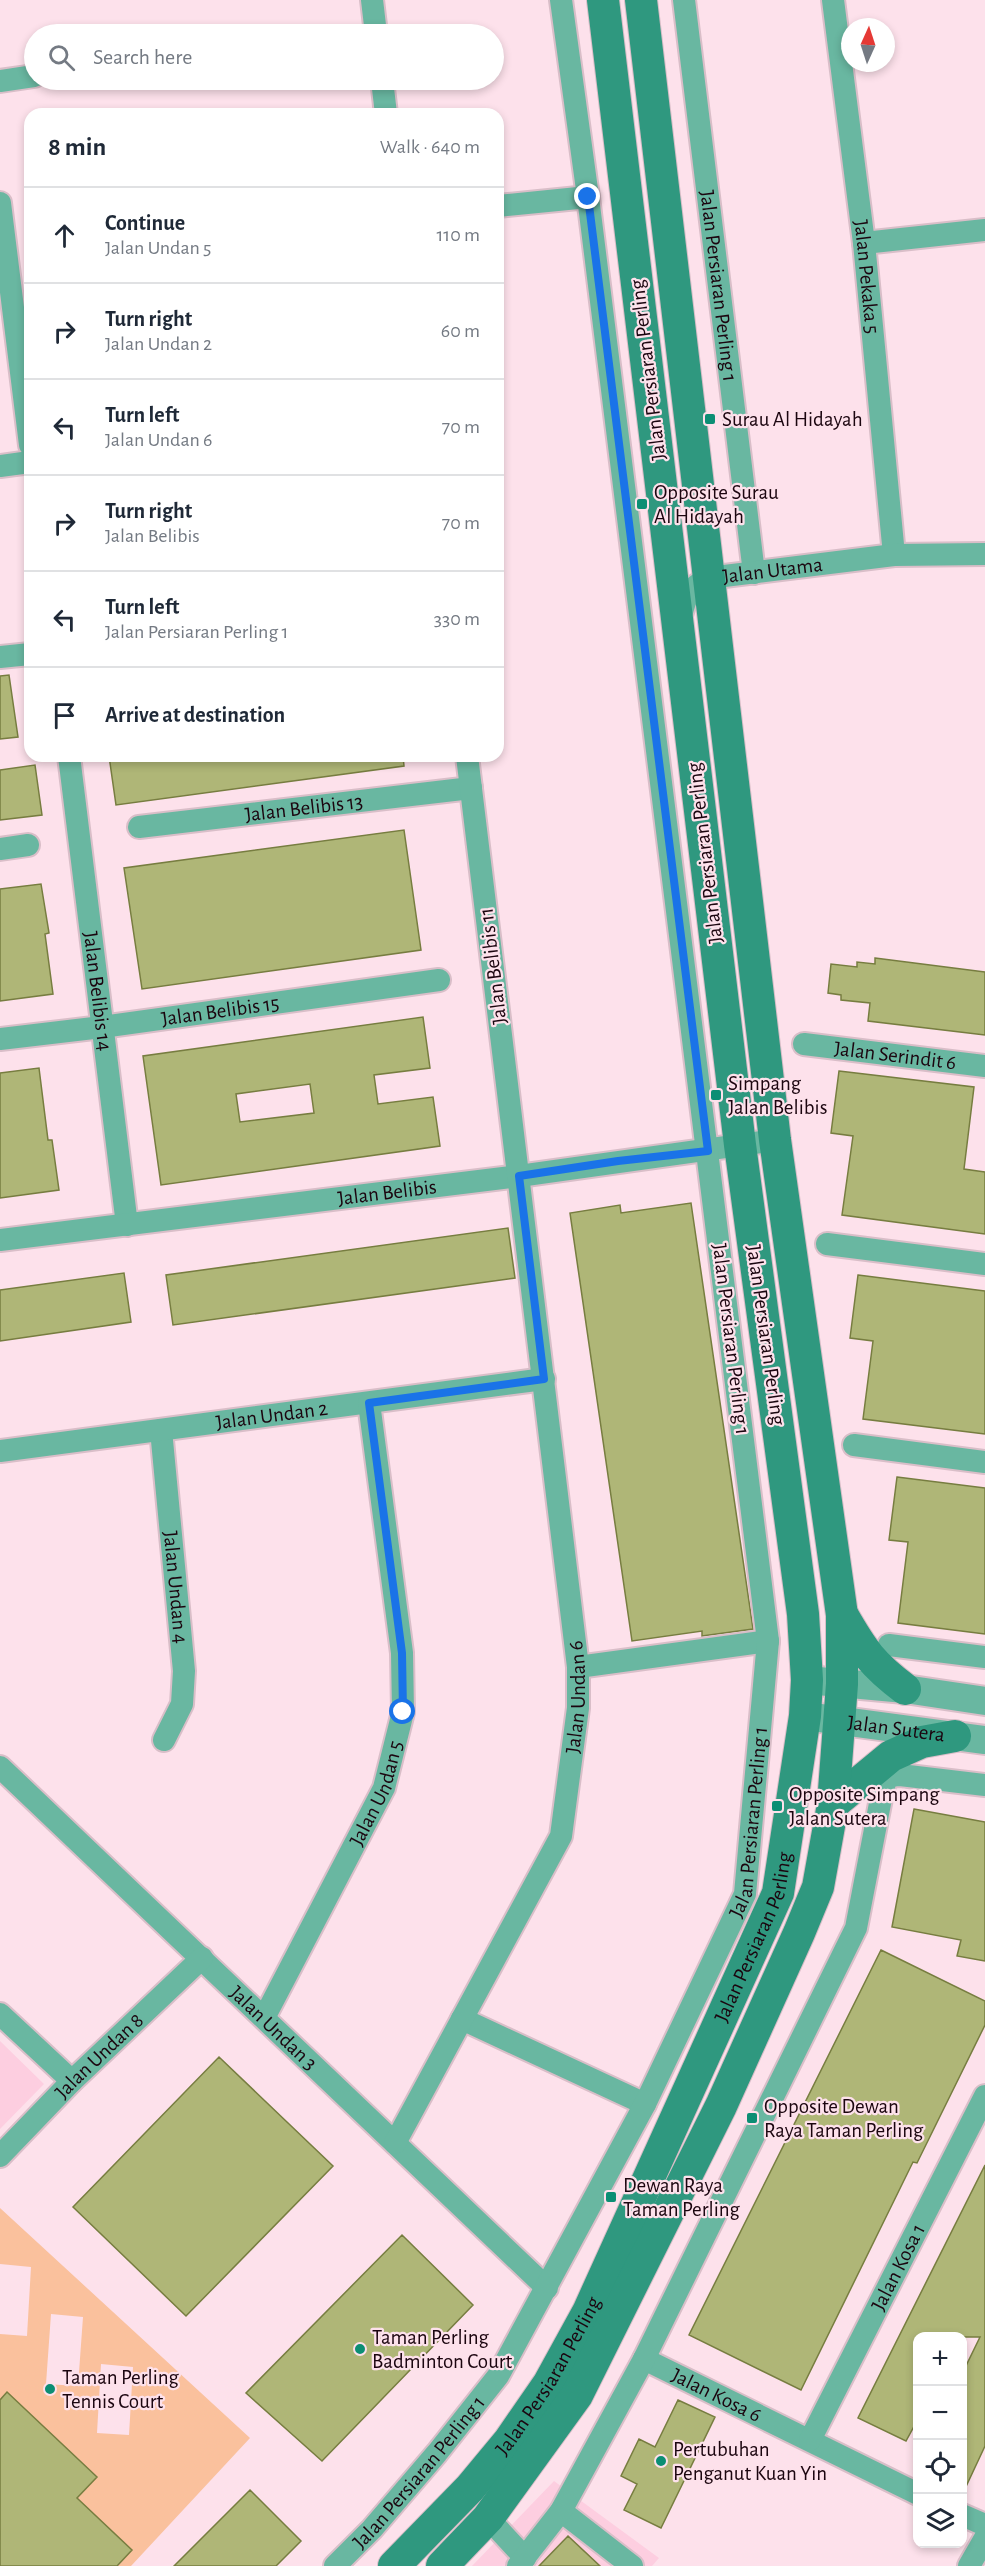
<!DOCTYPE html>
<html lang="en">
<head>
<meta charset="utf-8">
<style>
	:root { --surface:#fff; --page:#f2f2f3; --text:#1f2937; --muted:#747a83; --line:#e0e1e3 }
	body { margin:0; font-family:"Alegreya Sans",sans-serif; background:var(--page); color:var(--text) }
	.controls { position:absolute; right:18px; bottom:18px; display:grid; overflow:hidden; border-radius:12px; box-shadow:0 3px 9px #0003 }
	.controls button { width:54px; height:54px; display:grid; place-items:center; padding:0; border:0; border-bottom:2px solid var(--line); background:var(--surface); color:var(--text); font:30px sans-serif }
	.compass { position:absolute; left:841px; top:18px; width:54px; height:54px; border-radius:50%; background:var(--surface); box-shadow:0 3px 9px #0003; rotate:3deg }
	.stop { position:absolute; width:18px; height:18px; margin:-14px; border:4px solid #1a73e8; border-radius:50%; background:#fff }
	.stop.end { background:#1a73e8; border-color:#fff; box-shadow:0 2px 6px #0008 }
	.list { margin:0; padding:0; list-style:none }
	h2 { display:flex; justify-content:space-between; align-items:center; height:78px; margin:0; padding:0 24px; font-size:26px }
	h2 small { font-size:20px; font-weight:400; color:var(--muted) }
	.list li { display:grid; grid-template-columns:39px 1fr auto; gap:18px; align-items:center; box-sizing:border-box; height:96px; padding:0 24px; border-top:2px solid var(--line) }
	.list b { display:block; font-size:22px; white-space:nowrap }
	.list p { margin:0; font-size:20px; white-space:nowrap; color:var(--muted) }
	.list em { font-size:20px; font-style:normal; color:var(--muted) }
	.icon { flex:none; width:33px; height:33px; fill:none; stroke:currentColor; stroke-width:2; stroke-linecap:round; stroke-linejoin:round }
	.map { position:relative; flex:none; width:985px; height:2566px; overflow:hidden }
	.search { position:absolute; background:var(--surface); box-shadow:0 3px 9px #0003; left:24px; top:24px; width:480px; height:66px; display:flex; align-items:center; gap:15px; box-sizing:border-box; padding:0 21px; border-radius:33px; color:var(--muted); font-size:22px }
	.panel { position:absolute; background:var(--surface); box-shadow:0 3px 9px #0003; left:24px; top:108px; width:480px; height:654px; border-radius:18px }
	.map>svg:first-child { display:block }
	.built { fill:#fdcee0 }
	.green { fill:#fac19d; fill-rule:evenodd }
	.building { fill:#afb677; stroke:#777d40; stroke-width:1.5; fill-rule:evenodd }
	.lines { fill:none; stroke-linecap:round; stroke-linejoin:round }
	.minor-casing { stroke:#d9bec8; stroke-width:26 }
	.tertiary-casing { stroke:#d9bec8; stroke-width:32 }
	.secondary-casing { stroke:#d9bec8; stroke-width:34 }
	.minor { stroke:#69b7a1; stroke-width:22 }
	.tertiary { stroke:#69b7a1; stroke-width:28 }
	.secondary { stroke:#2f987f; stroke-width:32 }
	.route { stroke:#1a73e8; stroke-width:8 }
	.poi-dot { fill:#0c8e74; stroke:#fde1eb; stroke-width:2 }
	.labels { text-anchor:middle; dominant-baseline:central; stroke-width:4.5; stroke-linejoin:round; paint-order:stroke }
	.street-label { font-size:21px; fill:#1b050f; stroke:#fde1eb }
	.poi-label { font-size:21px; fill:#1b050f; stroke:#fde1eb; text-anchor:start }
</style>
</head>
<body>
<div class="map">
<svg width="985" height="2566" viewBox="0 0 985 2566">
	<rect width="100%" height="100%" fill="#fde1eb"/>
	<path class="built" d="M0,2041L44,2084L0,2129Z
		M554,2481L659,2558L652,2566H472Z"/>
	<path class="green" d="M0,2208L250,2438L131,2566H117L44,2533L97,2477L7,2393L0,2400V2334L27,2336L31,2267L0,2264ZM51,2314L83,2317L78,2386L46,2384ZM101,2364L133,2367L129,2435L97,2433Z"/>
	<path class="building" d="M9,675L18,737L0,739V676Z
		M109,756H403L404,766L116,805Z
		M35,765L42,815L0,820V770Z
		M404,830L421,950L142,989L124,868Z
		M41,884L49,933L45,934L53,994L0,1001V889Z
		M875,958L985,972V1035L868,1021L870,1003L841,1000V995L828,993L831,964L857,967V962L875,964Z
		M423,1017L430,1068L374,1075L378,1104L433,1097L440,1146L161,1185L143,1056ZM310,1084L314,1113L240,1122L236,1094Z
		M39,1068L48,1140H52L59,1190L0,1198V1073Z
		M839,1071L974,1087L964,1169L985,1172V1234L842,1215L853,1136L831,1133Z
		M691,1203L753,1629L702,1636V1631L632,1641L570,1213L620,1205L621,1213Z
		M508,1228L515,1278L173,1325L166,1275Z
		M124,1273L131,1322L0,1341V1290Z
		M858,1275L985,1291V1434L863,1419L873,1341L850,1338Z
		M897,1477L985,1488V1634L898,1623L908,1542L889,1540Z
		M914,1809L985,1822V1961L957,1956L961,1940L892,1927Z
		M881,1950L985,2001V2025L917,2163L913,2162L801,2390L689,2335Z
		M219,2057L333,2166L186,2316L73,2207Z
		M985,2165V2446L963,2493V2372L980,2337H918V2419L906,2441L858,2418Z
		M402,2235L473,2305L322,2461L246,2393Z
		M7,2392L97,2477L77,2498L132,2550L117,2566H0V2400Z
		M678,2400L715,2417L661,2528L624,2510L637,2484L621,2476L639,2439L655,2447Z
		M250,2490L301,2541L276,2566H174Z
		M568,2536L600,2566H539Z"/>
	<g class="lines">
		<defs>
			<g id="minor">
				<path d="M372,0L376,34"/>
				<path id="s1" d="M684,0L754,573"/>
				<path id="s2" d="M833,0L864,243L894,555"/>
				<path d="M382,80L386,114"/>
				<path d="M0,81L34,76"/>
				<path d="M0,203L30,445"/>
				<path d="M498,206L588,197"/>
				<path d="M864,243L985,230"/>
				<path d="M0,466L30,462"/>
				<path id="s3" d="M680,619C686,597 687,589 708,578L894,555L985,554"/>
				<path d="M0,657L30,654"/>
				<path id="s4" d="M69,756L127,1225"/>
				<path id="s5" d="M139,827L471,788"/>
				<path d="M0,849L28,845"/>
				<path id="s6" d="M0,1039L102,1027L439,980"/>
				<path id="s7" d="M804,1044L985,1066"/>
				<path id="s8" d="M0,1240L519,1176L775,1140"/>
				<path d="M827,1244L985,1264"/>
				<path id="s9" d="M161,1430L184,1671L182,1704L164,1740"/>
				<path d="M854,1445L985,1462"/>
				<path id="s10" d="M0,1451L544,1379"/>
				<path d="M889,1645L985,1657"/>
				<path d="M578,1667L768,1641"/>
				<path id="s11" d="M0,1767L547,2288"/>
				<path d="M0,2014L72,2081"/>
				<path id="s12" d="M264,2018L384,1788L403,1712L402,1653L369,1403"/>
				<path d="M462,2019L645,2104"/>
				<path id="s13" d="M395,2143L561,1836L578,1708V1667L467,756"/>
				<path id="s14" d="M0,2156L72,2081L202,1958"/>
				<path id="s15" d="M644,2359L918,2494"/>
				<path id="s16" d="M810,2440L985,2096"/>
				<path d="M561,2511L632,2566"/>
				<path d="M962,2515L985,2525"/>
				<path d="M488,2518L525,2558"/>
				<path id="s17" d="M335,2566L372,2529L437,2453L498,2376L645,2104L745,1894L768,1641L588,197L561,0"/>
				<path d="M518,2566L561,2511L644,2359L856,1928L883,1788L888,1776L900,1775L985,1785"/>
				<path d="M969,2566L985,2538"/>
			</g>
			<g id="tertiary">
				<path d="M807,1680L905,1689L985,1701"/>
				<path id="s18" d="M805,1716L985,1740"/>
			</g>
			<g id="secondary">
				<path d="M843,1616C863,1651 873,1665 905,1689"/>
				<path d="M833,1804L891,1756L922,1742L955,1736"/>
				<path id="s19" d="M394,2566L470,2488L509,2441L549,2383L588,2312L778,1893L805,1716L807,1680L803,1614L740,1145L603,0"/>
				<path d="M442,2566L488,2518L577,2395L721,2106L799,1933L818,1887L833,1804L842,1684V1615L775,1140L641,0"/>
			</g>
		</defs>
		<use href="#minor" class="minor-casing"/>
		<use href="#tertiary" class="tertiary-casing"/>
		<use href="#secondary" class="secondary-casing"/>
		<use href="#minor" class="minor"/>
		<use href="#tertiary" class="tertiary"/>
		<use href="#secondary" class="secondary"/>
	</g>
	<g class="lines">
		<path class="route" d="M403,1712L402,1653L369,1403L544,1379L519,1176L618,1161L708,1151L588,197"/>
	</g>
	<g class="poi-dot">
		<rect x="704" y="413" width="12" height="12" rx="3"/>
		<rect x="636" y="498" width="12" height="12" rx="3"/>
		<rect x="710" y="1089" width="12" height="12" rx="3"/>
		<rect x="771" y="1800" width="12" height="12" rx="3"/>
		<rect x="746" y="2112" width="12" height="12" rx="3"/>
		<rect x="605" y="2191" width="12" height="12" rx="3"/>
		<circle cx="360" cy="2349" r="6"/>
		<circle cx="50" cy="2389" r="6"/>
		<circle cx="661" cy="2461" r="6"/>
	</g>
	<g class="labels">
		<g class="street-label">
			<text stroke="none"><textPath href="#s2" startOffset="279">Jalan Pekaka 5</textPath></text>
			<text stroke="none"><textPath href="#s1" startOffset="288">Jalan Persiaran Perling 1</textPath></text>
			<text transform="translate(648 370) rotate(-97)">Jalan Persiaran Perling</text>
			<text stroke="none"><textPath href="#s3" startOffset="117">Jalan Utama</textPath></text>
			<text stroke="none"><textPath href="#s5" startOffset="166">Jalan Belibis 13</textPath></text>
			<text transform="translate(705 853) rotate(-97)">Jalan Persiaran Perling</text>
			<text transform="translate(493 966) rotate(-97)">Jalan Belibis 11</text>
			<text stroke="none"><textPath href="#s4" startOffset="237">Jalan Belibis 14</textPath></text>
			<text stroke="none"><textPath href="#s6" startOffset="222">Jalan Belibis 15</textPath></text>
			<text stroke="none"><textPath href="#s7" startOffset="92">Jalan Serindit 6</textPath></text>
			<text stroke="none"><textPath href="#s8" startOffset="390">Jalan Belibis</textPath></text>
			<text transform="translate(766 1335) rotate(82)">Jalan Persiaran Perling</text>
			<text transform="translate(731 1339) rotate(83)">Jalan Persiaran Perling 1</text>
			<text stroke="none"><textPath href="#s10" startOffset="274">Jalan Undan 2</textPath></text>
			<text stroke="none"><textPath href="#s9" startOffset="158">Jalan Undan 4</textPath></text>
			<text stroke="none"><textPath href="#s13" startOffset="489">Jalan Undan 6</textPath></text>
			<text stroke="none"><textPath href="#s18" startOffset="92">Jalan Sutera</textPath></text>
			<text stroke="none"><textPath href="#s12" startOffset="252">Jalan Undan 5</textPath></text>
			<text stroke="none"><textPath href="#s17" startOffset="864">Jalan Persiaran Perling 1</textPath></text>
			<text stroke="none"><textPath href="#s19" startOffset="732">Jalan Persiaran Perling</textPath></text>
			<text stroke="none"><textPath href="#s11" startOffset="378">Jalan Undan 3</textPath></text>
			<text stroke="none"><textPath href="#s14" startOffset="141">Jalan Undan 8</textPath></text>
			<text stroke="none"><textPath href="#s16" startOffset="194">Jalan Kosa 1</textPath></text>
			<text stroke="none"><textPath href="#s19" startOffset="246">Jalan Persiaran Perling</textPath></text>
			<text stroke="none"><textPath href="#s15" startOffset="81">Jalan Kosa 6</textPath></text>
			<text stroke="none"><textPath href="#s17" startOffset="126">Jalan Persiaran Perling 1</textPath></text>
		</g>
		<g class="poi-label">
			<text x="722" y="419">Surau Al Hidayah</text>
			<text x="654" y="492">Opposite Surau<tspan x="654" dy="24">Al Hidayah</tspan></text>
			<text x="728" y="1083">Simpang<tspan x="728" dy="24">Jalan Belibis</tspan></text>
			<text x="789" y="1794">Opposite Simpang<tspan x="789" dy="24">Jalan Sutera</tspan></text>
			<text x="764" y="2106">Opposite Dewan<tspan x="764" dy="24">Raya Taman Perling</tspan></text>
			<text x="623" y="2185">Dewan Raya<tspan x="623" dy="24">Taman Perling</tspan></text>
			<text x="372" y="2337">Taman Perling<tspan x="372" dy="24">Badminton Court</tspan></text>
			<text x="62" y="2377">Taman Perling<tspan x="62" dy="24">Tennis Court</tspan></text>
			<text x="673" y="2449">Pertubuhan<tspan x="673" dy="24">Penganut Kuan Yin</tspan></text>
		</g>
	</g>
</svg>
<div class="controls">
<button>+</button>
<button>−</button>
<button><svg class="icon" aria-label="locate" viewBox="0 0 24 24"><circle cx="12" cy="12" r="6"/><path d="M12 2v4M12 18v4M2 12h4M18 12h4"/></svg></button>
<button><svg class="icon" aria-label="layers" viewBox="0 0 24 24"><path d="M12 4l9 5-9 5-9-5zM3 14l9 5 9-5"/></svg></button>
</div>
<svg class="compass" viewBox="-18 -18 36 36"><path d="M0-13l5 13h-10z" fill="#e53935"/><path d="M0 13l5-13h-10z" fill="#747a83"/></svg>
<div class="stop" style="left:403px;top:1712px"></div>
<div class="stop end" style="left:588px;top:197px"></div>
<div class="search"><svg class="icon" aria-label="search" viewBox="0 0 24 24"><circle cx="10" cy="10" r="6"/><path d="M15 15l6 6"/></svg>Search here</div>
<section class="panel">
<h2>8 min<small>Walk · 640 m</small></h2>
<ul class="list">
<li><svg class="icon" aria-label="ahead" viewBox="0 0 24 24"><path d="M12 20V5M6 11l6-6 6 6"/></svg><div><b>Continue</b><p>Jalan Undan 5</p></div><em>110 m</em></li>
<li><svg class="icon" aria-label="right" viewBox="0 0 24 24"><path d="M7 20v-9h11M14 6l5 5-5 5"/></svg><div><b>Turn right</b><p>Jalan Undan 2</p></div><em>60 m</em></li>
<li><svg class="icon" aria-label="left" viewBox="0 0 24 24"><path d="M17 20v-9H6M10 6l-5 5 5 5"/></svg><div><b>Turn left</b><p>Jalan Undan 6</p></div><em>70 m</em></li>
<li><svg class="icon" aria-label="right" viewBox="0 0 24 24"><path d="M7 20v-9h11M14 6l5 5-5 5"/></svg><div><b>Turn right</b><p>Jalan Belibis</p></div><em>70 m</em></li>
<li><svg class="icon" aria-label="left" viewBox="0 0 24 24"><path d="M17 20v-9H6M10 6l-5 5 5 5"/></svg><div><b>Turn left</b><p>Jalan Persiaran Perling 1</p></div><em>330 m</em></li>
<li><svg class="icon" aria-label="arrive" viewBox="0 0 24 24"><path d="M6 21V4h12l-3 4 3 4H6"/></svg><div><b>Arrive at destination</b></div></li>
</ul>
</section>
</div>
</body>
</html>
